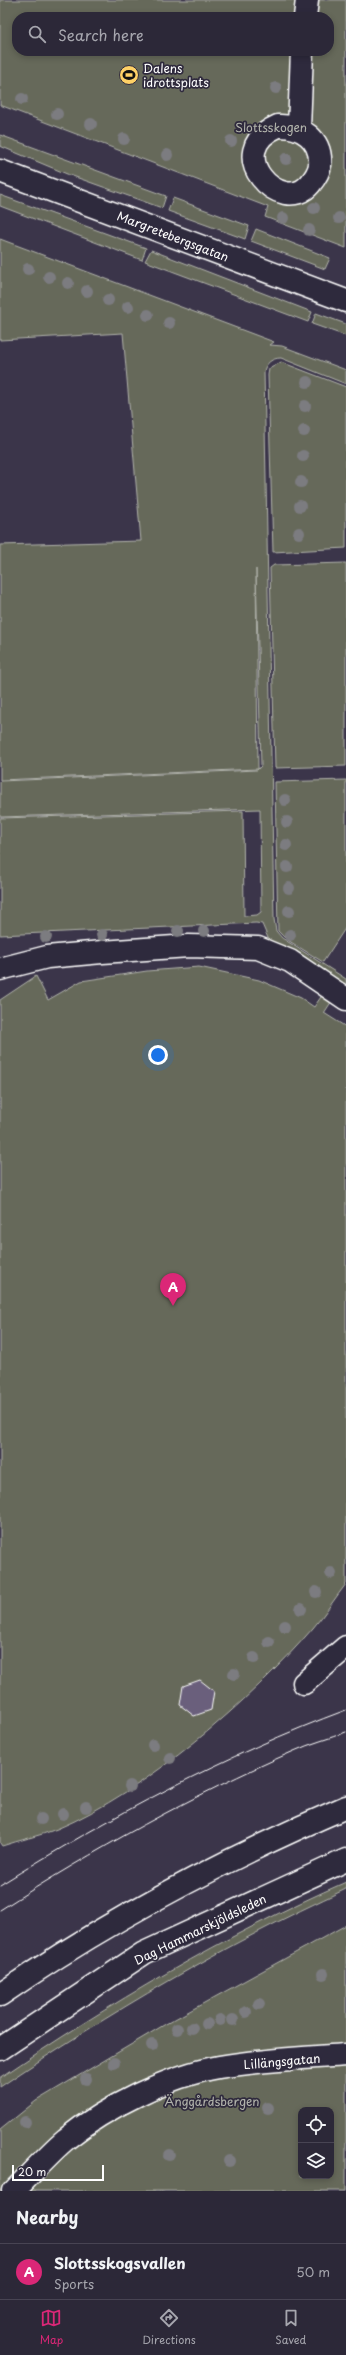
<!DOCTYPE html>
<html lang="en">
<head>
<meta charset="utf-8">
<style>
	:root { --surface:#2c2838; --page:#343040; --text:#f1f3f6; --muted:#a6a6ae; --line:#484453; --accent:#db2777 }
	body { margin:0; font-family:"Playpen Sans",sans-serif; background:var(--page); color:var(--text) }
	.controls { position:absolute; right:12px; bottom:12px; display:grid; overflow:hidden; border-radius:8px; box-shadow:0 2px 6px #0003 }
	.controls button { width:36px; height:36px; display:grid; place-items:center; padding:0; border:0; border-bottom:1px solid var(--line); background:var(--surface); color:var(--text); font:20px sans-serif }
	.scale { position:absolute; left:12px; bottom:10px; width:92px; box-sizing:border-box; padding-left:4px; border:2px solid #fff; border-top:0; font-size:11px; line-height:14px; white-space:nowrap; color:#fff; -webkit-text-stroke:3px #2f2a3d; paint-order:stroke }
	.you { position:absolute; left:158px; top:1055px; width:14px; height:14px; margin:-10px; border:3px solid #fff; border-radius:50%; background:#1a73e8; box-shadow:0 0 0 6px #1a73e833 }
	.badge { display:grid; place-items:center; width:26px; height:26px; border-radius:50%; background:var(--accent); color:#fff; font-size:13px; font-weight:700 }
	.pin { position:absolute; translate:-50% -33px; filter:drop-shadow(0 1px 2px #0008) }
	.pin::after { content:''; position:absolute; top:21px; width:14px; height:12px; background:inherit; clip-path:polygon(0 0,100% 0,50% 100%) }
	.list { margin:0; padding:0; list-style:none }
	h2 { display:flex; justify-content:space-between; align-items:center; height:52px; margin:0; padding:0 16px; font-size:17px }
	h2 small { font-size:13px; font-weight:400; color:var(--muted) }
	.list li { display:grid; grid-template-columns:26px 1fr auto; gap:12px; align-items:center; box-sizing:border-box; height:56px; padding:0 16px; border-top:1px solid var(--line) }
	.list b { display:block; font-size:15px; white-space:nowrap }
	.list p { margin:0; font-size:13px; white-space:nowrap; color:var(--muted) }
	.list em { font-size:13px; font-style:normal; color:var(--muted) }
	.icon { flex:none; width:22px; height:22px; fill:none; stroke:currentColor; stroke-width:2; stroke-linecap:round; stroke-linejoin:round }
	.map { position:relative; flex:none; width:346px; height:2191px; overflow:hidden }
	.search { position:absolute; background:var(--surface); box-shadow:0 2px 6px #0003; left:12px; right:12px; top:12px; height:44px; display:flex; align-items:center; gap:10px; box-sizing:border-box; padding:0 14px; border-radius:16px; color:var(--muted); font-size:15px }
	.sheet { height:108px; background:var(--surface) }
	nav { display:flex; justify-content:space-around; align-items:center; box-sizing:border-box; height:56px; border-top:1px solid var(--line); background:var(--surface); font-size:11px; color:var(--muted) }
	nav a { display:grid; justify-items:center; gap:2px }
	nav .on { color:var(--accent) }
	.map>svg:first-child { display:block }
	.green { fill:#66695a; stroke:#b2b4ac; fill-rule:evenodd }
	.building { fill:#6a5f7c; stroke:#fff }
	.lines { fill:none; stroke-linecap:round; stroke-linejoin:round }
	.minor-casing { stroke:#fff; stroke-width:25 }
	.major-casing { stroke:#fff; stroke-width:25 }
	.minor { stroke:#2f2a3d; stroke-width:22 }
	.major { stroke:#2f2a3d; stroke-width:22 }
	.tram { stroke:#fff; stroke-width:1 }
	.tree { fill:#7c7b80 }
	.labels { text-anchor:middle; dominant-baseline:central; stroke-width:3.5; stroke-linejoin:round; paint-order:stroke }
	.poi-label { font-size:12px; fill:#fff; stroke:#2f2a3d; text-anchor:start }
	.park-label { font-size:12px; fill:#b2b4ac; stroke:#2f2a3d }
	.street-label { font-size:12px; fill:#fff; stroke:#2f2a3d }
</style>
</head>
<body>
<div class="map">
<svg width="346" height="2191" viewBox="0 0 346 2191">
	<rect width="100%" height="100%" fill="#3b354a"/>
	<filter id="ink" filterUnits="userSpaceOnUse"><feTurbulence type="fractalNoise" baseFrequency=".025" numOctaves="2"/><feDisplacementMap in="SourceGraphic" scale="8" xChannelSelector="R" yChannelSelector="G"/><feConvolveMatrix kernelMatrix="1 2 1 2 8 2 1 2 1" color-interpolation-filters="sRGB"/></filter>
	<g filter="url(#ink)">
		<path class="green" d="M0,0H346V248L265,217L268,207L0,105ZM17,17H329V51H17Z
			M0,135L166,196L162,208L67,174L0,146Z
			M0,195L146,248L142,260L0,206Z
			M173,198L249,226L245,239L168,211Z
			M256,229L330,258L325,269L251,241Z
			M0,239L274,342L270,345L282,346L346,370V384L281,358C272,358 266,363 264,371L274,919L276,931L282,938L346,979V994L339,990L324,1013L346,1027V1584C335,1598 325,1614 313,1628C250,1701 147,1791 57,1829C39,1836 20,1840 2,1846L0,1843V1000L36,976L48,1000L81,981L147,971L199,967L259,980L301,998L314,1007L330,984L271,945L262,924L256,923L0,935V818L243,811L244,916L257,915L261,912L260,809L0,817V781L257,770L261,766L256,569L258,769L0,780V545L141,541L123,333L0,340Z
			M151,250L312,312L308,322L145,261Z
			M316,313L346,324V336L312,324Z
			M281,362L346,387V548L273,552L268,375L269,369Z
			M346,563V766L275,768L270,568L274,565Z
			M346,780V927L323,962L286,939L278,931L275,782Z
			M346,1882V1889C224,1945 111,2012 0,2087V2078C109,2004 225,1935 346,1882Z
			M346,1925V2191H0V2130L36,2101L164,2025ZM301,2110H331V2176H301Z"/>
		<path class="building" d="M200,1680L214,1691L211,1710L194,1716L180,1705L183,1686Z"/>
		<g class="lines">
			<defs>
				<path id="minor" d="M305,17L307,0
					M278,126C301,125 322,139 320,165C319,172 315,178 310,184C282,218 219,152 278,126Z
					M299,128L302,51
					M0,969L47,957L102,952L189,946L258,948L290,961L346,999
					M304,1683L346,1647
					M14,2191C31,2174 47,2155 66,2139C106,2107 168,2076 219,2067C261,2060 304,2058 346,2055"/>
				<path id="major" d="M0,171L346,301
					M0,1995C108,1920 225,1859 346,1807
					M0,2049L144,1953L346,1860"/>
			</defs>
			<use href="#minor" class="minor-casing"/>
			<use href="#major" class="major-casing"/>
			<use href="#minor" class="minor"/>
			<use href="#major" class="major"/>
			<path class="tram" d="M0,1885C109,1817 225,1755 346,1710
				M0,1910C94,1850 193,1795 294,1751C311,1743 329,1739 346,1732"/>
		</g>
		<g class="tree">
			<circle cx="276" cy="88" r="6"/>
			<circle cx="22" cy="99" r="6"/>
			<circle cx="57" cy="114" r="6"/>
			<circle cx="91" cy="124" r="6"/>
			<circle cx="124" cy="139" r="6"/>
			<circle cx="231" cy="141" r="6"/>
			<circle cx="167" cy="155" r="6"/>
			<circle cx="286" cy="159" r="6"/>
			<circle cx="314" cy="208" r="6"/>
			<circle cx="283" cy="218" r="6"/>
			<circle cx="339" cy="218" r="6"/>
			<circle cx="309" cy="230" r="6"/>
			<circle cx="28" cy="269" r="6"/>
			<circle cx="49" cy="277" r="6"/>
			<circle cx="68" cy="283" r="6"/>
			<circle cx="87" cy="291" r="6"/>
			<circle cx="108" cy="300" r="6"/>
			<circle cx="128" cy="307" r="6"/>
			<circle cx="148" cy="315" r="6"/>
			<circle cx="169" cy="323" r="6"/>
			<circle cx="307" cy="382" r="6"/>
			<circle cx="305" cy="406" r="6"/>
			<circle cx="304" cy="431" r="6"/>
			<circle cx="303" cy="456" r="6"/>
			<circle cx="301" cy="482" r="6"/>
			<circle cx="300" cy="506" r="6"/>
			<circle cx="299" cy="533" r="6"/>
			<circle cx="285" cy="800" r="6"/>
			<circle cx="287" cy="822" r="6"/>
			<circle cx="286" cy="845" r="6"/>
			<circle cx="287" cy="867" r="6"/>
			<circle cx="289" cy="888" r="6"/>
			<circle cx="289" cy="911" r="6"/>
			<circle cx="178" cy="931" r="6"/>
			<circle cx="204" cy="931" r="6"/>
			<circle cx="102" cy="935" r="6"/>
			<circle cx="290" cy="935" r="6"/>
			<circle cx="46" cy="937" r="6"/>
			<circle cx="331" cy="1573" r="6"/>
			<circle cx="316" cy="1592" r="6"/>
			<circle cx="301" cy="1609" r="6"/>
			<circle cx="285" cy="1626" r="6"/>
			<circle cx="269" cy="1642" r="6"/>
			<circle cx="254" cy="1658" r="6"/>
			<circle cx="234" cy="1674" r="6"/>
			<circle cx="153" cy="1745" r="6"/>
			<circle cx="170" cy="1758" r="6"/>
			<circle cx="130" cy="1786" r="6"/>
			<circle cx="86" cy="1807" r="6"/>
			<circle cx="63" cy="1814" r="6"/>
			<circle cx="41" cy="1819" r="6"/>
			<circle cx="323" cy="1974" r="6"/>
			<circle cx="259" cy="2004" r="6"/>
			<circle cx="246" cy="2012" r="6"/>
			<circle cx="220" cy="2020" r="6"/>
			<circle cx="233" cy="2020" r="6"/>
			<circle cx="207" cy="2024" r="6"/>
			<circle cx="192" cy="2028" r="6"/>
			<circle cx="177" cy="2029" r="6"/>
			<circle cx="152" cy="2045" r="6"/>
			<circle cx="114" cy="2063" r="6"/>
			<circle cx="86" cy="2079" r="6"/>
			<circle cx="268" cy="2108" r="6"/>
			<circle cx="25" cy="2122" r="6"/>
			<circle cx="169" cy="2155" r="6"/>
			<circle cx="229" cy="2161" r="6"/>
		</g>
	</g>
	<defs>
		<symbol id="stadium-disc" viewBox="-11 -11 22 22"><circle r="9.5" fill="#ffd166" stroke="#2f2a3d"/><path d="M0-5a6.5 5 0 1 0 0 10a6.5 5 0 1 0 0-10ZM-3.5-1.8h7v3.6h-7Z" fill="#111"/></symbol>
	</defs>
	<g fill-rule="evenodd">
		<use href="#stadium-disc" x="118" y="64" width="22" height="22"/>
	</g>
	<g class="labels">
		<g class="poi-label">
			<text x="143" y="68">Dalens<tspan x="143" dy="14">idrottsplats</tspan></text>
		</g>
		<g class="park-label">
			<text x="271" y="127">Slottsskogen</text>
			<text x="212" y="2101">Änggårdsbergen</text>
		</g>
		<g class="street-label">
			<text transform="translate(173 236) rotate(21)">Margretebergsgatan</text>
			<text transform="translate(200 1929) rotate(-26)">Dag Hammarskjöldsleden</text>
			<text transform="translate(282 2061) rotate(-5)">Lillängsgatan</text>
		</g>
	</g>
</svg>
<div class="controls">
<button><svg class="icon" aria-label="locate" viewBox="0 0 24 24"><circle cx="12" cy="12" r="6"/><path d="M12 2v4M12 18v4M2 12h4M18 12h4"/></svg></button>
<button><svg class="icon" aria-label="layers" viewBox="0 0 24 24"><path d="M12 4l9 5-9 5-9-5zM3 14l9 5 9-5"/></svg></button>
</div>
<div class="scale">20 m</div>
<div class="you"></div>
<div class="pin badge" style="left:173px;top:1306px">A</div>
<div class="search"><svg class="icon" aria-label="search" viewBox="0 0 24 24"><circle cx="10" cy="10" r="6"/><path d="M15 15l6 6"/></svg>Search here</div>
</div>
<section class="sheet">
<h2>Nearby<small></small></h2>
<ul class="list">
<li><span class="badge">A</span><div><b>Slottsskogsvallen</b><p>Sports</p></div><em>50 m</em></li>
</ul>
</section>
<nav>
<a class="on"><svg class="icon" aria-label="map" viewBox="0 0 24 24"><path d="M3 6l6-2 6 2 6-2v14l-6 2-6-2-6 2zM9 4v14M15 6v14"/></svg>Map</a>
<a><svg class="icon" aria-label="directions" viewBox="0 0 24 24"><path d="M12 3l9 9-9 9-9-9zM9 14v-3h6M13 9l2 2-2 2"/></svg>Directions</a>
<a><svg class="icon" aria-label="saved" viewBox="0 0 24 24"><path d="M7 4h10v16l-5-4-5 4z"/></svg>Saved</a>
</nav>
</body>
</html>
